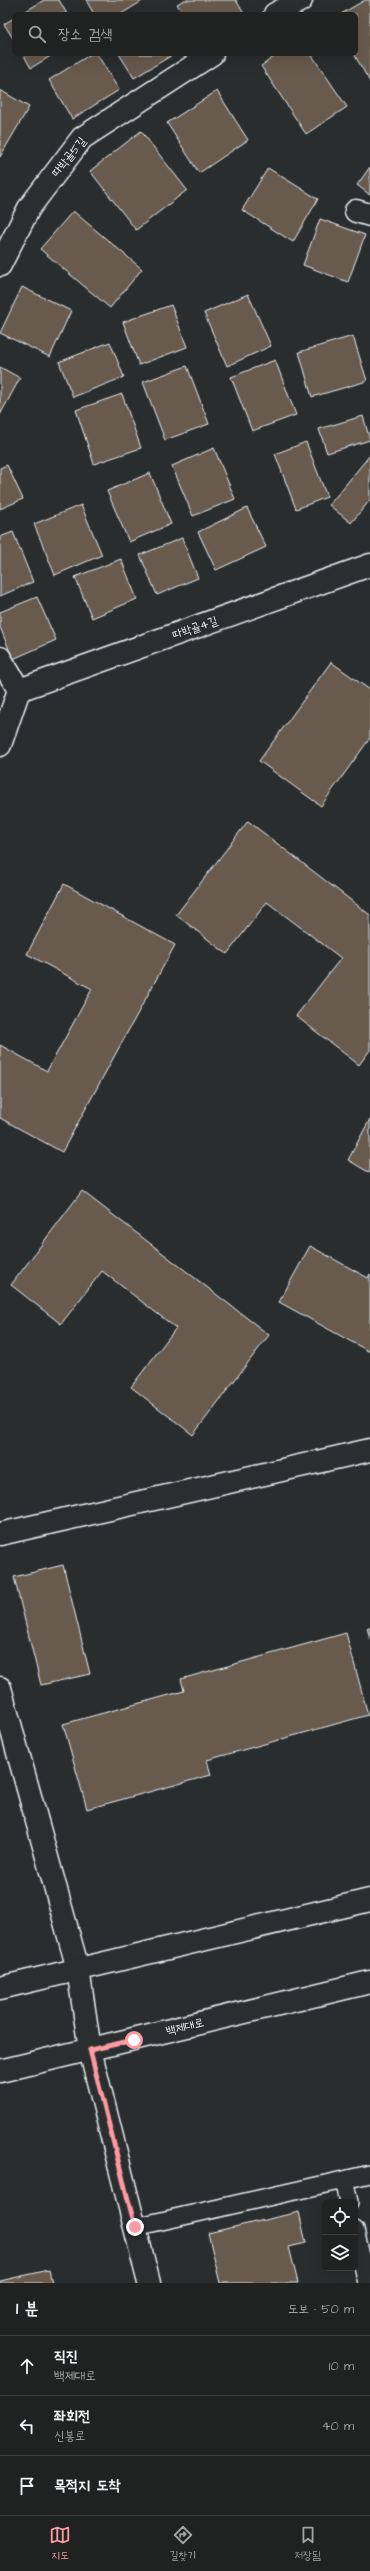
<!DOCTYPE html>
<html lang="ko">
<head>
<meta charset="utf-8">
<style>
	:root { --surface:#202222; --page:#282a2a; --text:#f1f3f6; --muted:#a2a4a5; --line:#3d3f40; --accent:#ff9aa2 }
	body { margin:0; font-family:"Architects Daughter","Poor Story",sans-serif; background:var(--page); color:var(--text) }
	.controls { position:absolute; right:12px; bottom:12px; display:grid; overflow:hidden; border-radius:6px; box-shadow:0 4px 16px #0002 }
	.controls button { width:36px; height:36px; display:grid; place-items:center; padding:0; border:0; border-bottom:1px solid var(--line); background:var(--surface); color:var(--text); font:20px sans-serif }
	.stop { position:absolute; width:12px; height:12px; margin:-9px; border:3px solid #ff9aa2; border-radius:50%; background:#fff }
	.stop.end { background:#ff9aa2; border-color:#fff; box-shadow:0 1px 4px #0008 }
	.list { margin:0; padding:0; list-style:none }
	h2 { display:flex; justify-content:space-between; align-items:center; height:52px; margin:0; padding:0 16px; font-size:17px }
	h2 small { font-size:13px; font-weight:400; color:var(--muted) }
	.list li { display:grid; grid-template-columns:26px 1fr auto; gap:12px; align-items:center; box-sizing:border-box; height:60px; padding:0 16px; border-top:1px solid var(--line) }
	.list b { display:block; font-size:15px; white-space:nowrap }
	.list p { margin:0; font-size:13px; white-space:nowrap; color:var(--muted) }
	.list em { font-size:13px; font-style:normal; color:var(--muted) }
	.icon { flex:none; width:22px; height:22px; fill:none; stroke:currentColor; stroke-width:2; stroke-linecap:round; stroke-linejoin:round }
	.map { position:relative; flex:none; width:370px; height:2283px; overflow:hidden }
	.search { position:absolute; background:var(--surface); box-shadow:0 4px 16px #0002; left:12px; right:12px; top:12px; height:44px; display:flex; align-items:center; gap:10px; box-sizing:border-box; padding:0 14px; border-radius:6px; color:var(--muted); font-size:15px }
	.sheet { height:232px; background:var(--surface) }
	nav { display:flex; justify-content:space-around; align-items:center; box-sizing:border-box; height:56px; border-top:1px solid var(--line); background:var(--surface); font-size:11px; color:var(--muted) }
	nav a { display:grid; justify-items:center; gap:2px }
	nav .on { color:var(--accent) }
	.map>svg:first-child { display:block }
	.building { fill:#675a4e; stroke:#e8f1f8 }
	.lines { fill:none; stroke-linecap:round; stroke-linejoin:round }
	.lane-casing { stroke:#e8f1f8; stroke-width:20 }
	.street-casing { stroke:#e8f1f8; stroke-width:25 }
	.secondary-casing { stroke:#e8f1f8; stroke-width:25 }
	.lane { stroke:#2a2d2e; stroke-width:17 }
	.street { stroke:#2a2d2e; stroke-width:22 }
	.secondary { stroke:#2a2d2e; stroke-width:22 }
	.route { stroke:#ff9aa2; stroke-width:5 }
	.labels { text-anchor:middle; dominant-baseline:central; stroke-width:3; stroke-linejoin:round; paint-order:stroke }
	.street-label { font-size:12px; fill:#e8f1f8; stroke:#2a2d2e }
</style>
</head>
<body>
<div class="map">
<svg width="370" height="2283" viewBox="0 0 370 2283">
	<rect width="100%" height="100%" fill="#2a2d2e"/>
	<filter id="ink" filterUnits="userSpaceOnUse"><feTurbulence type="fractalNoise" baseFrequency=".025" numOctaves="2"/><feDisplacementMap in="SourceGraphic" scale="8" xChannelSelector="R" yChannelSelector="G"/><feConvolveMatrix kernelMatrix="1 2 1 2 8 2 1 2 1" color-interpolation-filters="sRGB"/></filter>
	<g filter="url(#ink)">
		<path class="building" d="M44,0H59L67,14H21Z
			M86,0H144L121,14H94Z
			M184,0H236L244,14H183L177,4Z
			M365,0H370V82L354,54H356V14H341Z
			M14,18V40L4,24Z
			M23,54H54L31,68Z
			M91,54H97L119,90L72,119L49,80Z
			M119,54H174L134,78Z
			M278,54H311L347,107L306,134L261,66Z
			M0,90L29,107L0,157Z
			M217,91L248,140L199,173L167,123Z
			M141,131L187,190L136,230L90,171Z
			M370,167V195L357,185Z
			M268,168L318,199L293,242L242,210Z
			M73,211L142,269L110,308L40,249Z
			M320,219L365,235L348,282L303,265Z
			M22,287L71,311L50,357L0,333Z
			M248,294L271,346L227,366L204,313Z
			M171,305L187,347L139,365L123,322Z
			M353,336L367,381L312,397L299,352Z
			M110,342L124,377L73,397L59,362Z
			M275,360L296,415L252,431L231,377Z
			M187,366L209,424L165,440L143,382Z
			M0,367L20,378L0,415Z
			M122,394L141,448L94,464L76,410Z
			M363,416L370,440L327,453L319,429Z
			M306,442L327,497L296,509L275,454Z
			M214,448L235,499L193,516L172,466Z
			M370,455V500L351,523L329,505Z
			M7,465L23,499L0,509V468Z
			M150,473L171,524L129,542L107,491Z
			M81,505L102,555L55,575L34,524Z
			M247,508L266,547L216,570L198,532Z
			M13,532L33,582L0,596V537Z
			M182,538L198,578L157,595L140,555Z
			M121,559L137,599L92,618L75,577Z
			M37,597L56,640L13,659L0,627V612Z
			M331,662L370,690V738L321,806L259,761Z
			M248,821L370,915V1050L359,1065L296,1016L341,958L267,902L227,954L176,915Z
			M64,884L175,945L62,1152L0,1118V1045L47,1071L92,989L27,954Z
			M370,1119V1173L348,1160Z
			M82,1191L269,1335L193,1435L131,1387L176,1328L102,1271L61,1324L11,1285Z
			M310,1246L368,1278L370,1274V1352L279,1302Z
			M63,1565L90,1674L41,1685L14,1577Z
			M367,1628H370V1639Z
			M346,1633L368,1715L207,1760L211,1775L87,1809L63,1724L184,1691L181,1679Z
			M299,2212L306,2243L289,2247L298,2283H220L208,2233Z
			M49,2270L52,2283H0V2281Z"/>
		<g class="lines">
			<defs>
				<path id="lane" d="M344,2180L349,2202
					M135,2227L370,2174
					M355,2230L367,2283"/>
				<path id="street" d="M275,14L301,0
					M356,211L370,215
					M0,265L29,208L82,138L212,54
					M0,658L19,690L0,745
					M19,690L370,565
					M0,1534L370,1450
					M0,1688L78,1969L90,2050L149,2283"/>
				<path id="secondary" d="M0,1988L370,1900
					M0,2071L370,1982"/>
			</defs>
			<use href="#lane" class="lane-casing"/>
			<use href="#street" class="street-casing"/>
			<use href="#secondary" class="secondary-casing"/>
			<use href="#lane" class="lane"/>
			<use href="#street" class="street"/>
			<use href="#secondary" class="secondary"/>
		</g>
	</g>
	<g class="lines" filter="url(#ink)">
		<path class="route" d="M134,2040L90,2050L135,2227"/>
	</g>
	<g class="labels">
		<g class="street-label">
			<text transform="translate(69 157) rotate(-51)">따박골5길</text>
			<text transform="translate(195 628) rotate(-19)">따박골4길</text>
			<text transform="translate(185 2027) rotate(-14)">백제대로</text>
		</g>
	</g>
</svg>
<div class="controls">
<button><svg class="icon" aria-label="locate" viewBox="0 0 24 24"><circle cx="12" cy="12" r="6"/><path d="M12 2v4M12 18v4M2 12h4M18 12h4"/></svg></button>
<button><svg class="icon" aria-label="layers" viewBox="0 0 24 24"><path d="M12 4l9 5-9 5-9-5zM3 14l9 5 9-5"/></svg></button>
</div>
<div class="stop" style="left:134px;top:2040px"></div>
<div class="stop end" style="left:135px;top:2227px"></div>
<div class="search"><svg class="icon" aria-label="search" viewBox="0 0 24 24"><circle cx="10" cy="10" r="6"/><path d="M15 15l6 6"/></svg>장소 검색</div>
</div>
<section class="sheet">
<h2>1 분<small>도보 · 50 m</small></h2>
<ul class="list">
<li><svg class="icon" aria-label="ahead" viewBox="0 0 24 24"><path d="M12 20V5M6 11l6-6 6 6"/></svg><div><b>직진</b><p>백제대로</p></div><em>10 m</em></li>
<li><svg class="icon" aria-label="left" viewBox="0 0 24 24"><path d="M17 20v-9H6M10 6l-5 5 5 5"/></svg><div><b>좌회전</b><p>신봉로</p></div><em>40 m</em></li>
<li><svg class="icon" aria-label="arrive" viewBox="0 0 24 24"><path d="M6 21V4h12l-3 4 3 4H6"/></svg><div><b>목적지 도착</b></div></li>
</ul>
</section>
<nav>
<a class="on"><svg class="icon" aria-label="map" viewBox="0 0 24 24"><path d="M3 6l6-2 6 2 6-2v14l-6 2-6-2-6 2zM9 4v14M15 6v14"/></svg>지도</a>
<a><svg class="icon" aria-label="directions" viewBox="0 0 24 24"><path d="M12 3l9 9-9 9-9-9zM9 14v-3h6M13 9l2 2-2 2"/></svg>길찾기</a>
<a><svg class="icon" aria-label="saved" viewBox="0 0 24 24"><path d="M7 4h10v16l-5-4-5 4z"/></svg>저장됨</a>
</nav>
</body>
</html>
